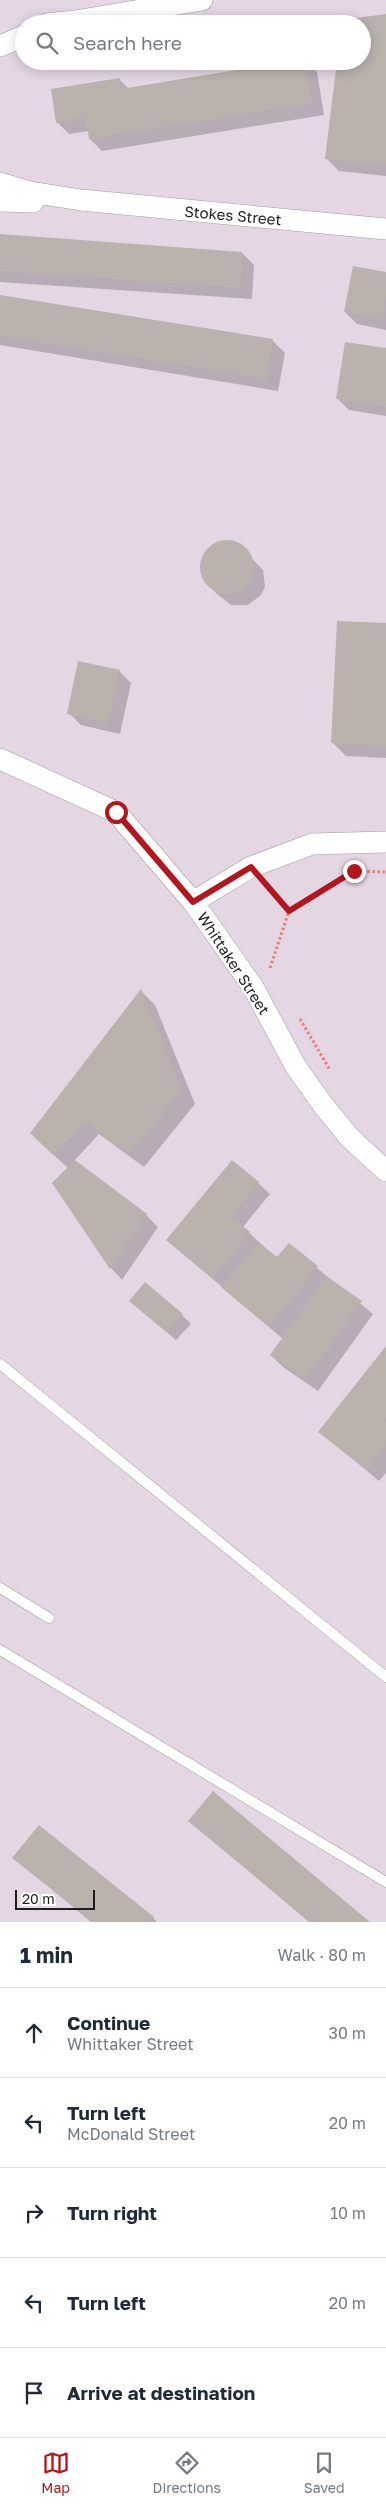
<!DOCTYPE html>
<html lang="en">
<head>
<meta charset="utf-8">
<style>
	:root { --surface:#fff; --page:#f6f6f7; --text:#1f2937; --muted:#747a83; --line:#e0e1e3; --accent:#b3161e }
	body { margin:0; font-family:"Golos Text",sans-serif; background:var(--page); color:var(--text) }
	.scale { position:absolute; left:15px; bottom:12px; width:80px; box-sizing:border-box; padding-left:5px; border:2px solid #1d1d1d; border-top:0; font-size:14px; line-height:18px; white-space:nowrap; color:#1d1d1d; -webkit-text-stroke:4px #fff; paint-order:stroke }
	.stop { position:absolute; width:15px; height:15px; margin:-11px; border:4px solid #b3161e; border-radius:50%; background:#fff }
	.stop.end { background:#b3161e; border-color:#fff; box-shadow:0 1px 5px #0008 }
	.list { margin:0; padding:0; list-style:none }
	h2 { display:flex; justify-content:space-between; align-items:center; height:65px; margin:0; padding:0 20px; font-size:21px }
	h2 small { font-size:16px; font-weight:400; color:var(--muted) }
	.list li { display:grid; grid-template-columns:32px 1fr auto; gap:15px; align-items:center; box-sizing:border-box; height:90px; padding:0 20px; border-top:1px solid var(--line) }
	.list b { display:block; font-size:19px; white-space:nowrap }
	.list p { margin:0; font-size:16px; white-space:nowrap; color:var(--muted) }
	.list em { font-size:16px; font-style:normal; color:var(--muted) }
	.icon { flex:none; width:28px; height:28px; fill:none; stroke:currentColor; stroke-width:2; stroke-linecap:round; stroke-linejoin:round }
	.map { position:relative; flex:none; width:386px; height:1922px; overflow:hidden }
	.search { position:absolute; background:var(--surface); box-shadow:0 2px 12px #0003; left:15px; right:15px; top:15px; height:55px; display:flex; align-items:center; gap:12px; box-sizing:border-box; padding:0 18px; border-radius:28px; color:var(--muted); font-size:19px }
	.sheet { height:515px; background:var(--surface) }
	nav { display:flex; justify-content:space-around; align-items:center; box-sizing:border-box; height:70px; border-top:1px solid var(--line); background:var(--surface); font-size:14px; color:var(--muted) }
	nav a { display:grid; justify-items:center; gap:2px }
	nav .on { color:var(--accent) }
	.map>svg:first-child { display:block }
	.industrial { fill:#e5d6e3; fill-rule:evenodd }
	.shadow { fill:#0003 }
	.building { fill:#b9b2ad }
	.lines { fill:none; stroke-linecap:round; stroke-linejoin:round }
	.service-casing { stroke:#9e9e9e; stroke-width:11 }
	.minor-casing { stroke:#9e9e9e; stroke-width:22 }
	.path { stroke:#e97d78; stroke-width:3; stroke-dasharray:2.5 2.5; stroke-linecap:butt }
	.service { stroke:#fff; stroke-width:10 }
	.minor { stroke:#fff; stroke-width:21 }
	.route { stroke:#b3161e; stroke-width:6 }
	.labels { text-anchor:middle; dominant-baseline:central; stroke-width:4.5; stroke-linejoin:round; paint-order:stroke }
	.street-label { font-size:15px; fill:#1d1d1d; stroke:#fff }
</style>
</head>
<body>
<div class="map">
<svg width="386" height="1922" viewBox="0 0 386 1922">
	<rect width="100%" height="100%" fill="#ede9e3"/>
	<path class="industrial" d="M0,0H386V1922H0ZM24,24H362V61H24Z"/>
	<path class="shadow" d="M386,16V176L339,171L327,159L362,61Z
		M306,61L317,72L324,115L102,151L90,139L89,131L69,134L57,122L119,79L129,89Z
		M0,235L242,253L254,265L252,299L0,282Z
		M386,273V330L357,324L345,312Z
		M0,296L272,340L285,353L278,391L0,345Z
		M386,350V416L349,410L337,398Z
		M231,542L239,545L263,570L265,587L261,595L248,605H231L217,594L205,582L201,565L203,557L215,544Z
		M386,625V758L346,756L332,742Z
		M119,671L131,683L120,734L81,725L69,713Z
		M141,991L155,1005L195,1104L144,1167L99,1134L74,1161L146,1215L158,1227L122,1280L111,1268L53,1183L68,1168L45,1147Z
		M258,1183L270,1194L243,1227L277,1259L289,1245L373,1314L318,1391L283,1367L271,1355L283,1339L167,1240Z
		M140,1310L182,1315L191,1324L176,1340Z
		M386,1348V1473L379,1481L320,1432Z
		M190,1821L368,1922H309Z
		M14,1858L153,1918L157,1922H91Z"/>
	<path class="building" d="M386,14V166L325,159L337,61H362V24H341L342,20Z
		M290,61H306L312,103L89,139L86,118L56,123L51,89L120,78L121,89Z
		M0,234L242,252L240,288L0,271Z
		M353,266L386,272V300L382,320L344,312Z
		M0,295L273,339L267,379L0,336Z
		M345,342L386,348V407L336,399Z
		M200 567a27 27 0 1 1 54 0a27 27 0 1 1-54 0Z
		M337,621L386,623V746L331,743Z
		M78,661L120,670L108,723L67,714Z
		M141,989L182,1089L129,1154L85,1121L53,1155L30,1133Z
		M75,1160L147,1214L110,1269L52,1183Z
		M232,1160L259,1182L231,1216L250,1232L212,1278L166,1240Z
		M258,1242L277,1257L289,1243L318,1266L269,1327L221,1287Z
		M326,1276L362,1301L305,1380L270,1355Z
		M145,1282L183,1314L167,1332L129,1301Z
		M386,1346V1418L384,1420L386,1422V1446L367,1470L318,1432Z
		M213,1791L370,1922H310L188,1821Z
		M39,1825L154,1917L149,1922H93L12,1858Z"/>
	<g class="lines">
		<defs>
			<path id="service" d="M0,1364L386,1677
				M0,1588L49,1618
				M0,1650L386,1882"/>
			<path id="minor" d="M46,24L75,21L202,0
				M0,46L24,36
				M0,183L30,192L81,200L386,229
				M0,201L33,202
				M0,759L116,812L193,902L253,987L296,1067L323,1105L350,1138L386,1171
				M193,902L251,867L312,844L386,842"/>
		</defs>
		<use href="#service" class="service-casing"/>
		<use href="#minor" class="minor-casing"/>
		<path class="path" d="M268,887L289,911
			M270,968L289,911L353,871L386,872
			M300,1019L330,1070"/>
		<use href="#service" class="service"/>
		<use href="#minor" class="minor"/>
	</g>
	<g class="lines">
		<path class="route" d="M116,812L193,902L251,867L289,911L354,871"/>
	</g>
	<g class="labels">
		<g class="street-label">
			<text transform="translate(233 215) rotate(5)">Stokes Street</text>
			<text transform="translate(234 963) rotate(57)">Whittaker Street</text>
		</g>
	</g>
</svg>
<div class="scale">20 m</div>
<div class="stop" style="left:116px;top:812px"></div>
<div class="stop end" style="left:354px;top:871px"></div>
<div class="search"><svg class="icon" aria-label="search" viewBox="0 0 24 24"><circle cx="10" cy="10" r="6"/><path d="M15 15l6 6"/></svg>Search here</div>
</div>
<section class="sheet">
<h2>1 min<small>Walk · 80 m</small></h2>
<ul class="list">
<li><svg class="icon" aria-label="ahead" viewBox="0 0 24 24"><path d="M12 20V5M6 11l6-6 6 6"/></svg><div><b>Continue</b><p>Whittaker Street</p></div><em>30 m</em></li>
<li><svg class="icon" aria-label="left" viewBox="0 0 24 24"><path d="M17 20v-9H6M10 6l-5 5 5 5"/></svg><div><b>Turn left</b><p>McDonald Street</p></div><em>20 m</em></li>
<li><svg class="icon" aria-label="right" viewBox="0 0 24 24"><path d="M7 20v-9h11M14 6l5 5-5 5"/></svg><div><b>Turn right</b></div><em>10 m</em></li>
<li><svg class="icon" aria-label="left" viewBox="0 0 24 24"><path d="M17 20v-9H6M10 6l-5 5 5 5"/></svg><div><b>Turn left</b></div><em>20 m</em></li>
<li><svg class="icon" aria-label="arrive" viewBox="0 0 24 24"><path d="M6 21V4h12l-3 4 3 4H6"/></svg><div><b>Arrive at destination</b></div></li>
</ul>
</section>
<nav>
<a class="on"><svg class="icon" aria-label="map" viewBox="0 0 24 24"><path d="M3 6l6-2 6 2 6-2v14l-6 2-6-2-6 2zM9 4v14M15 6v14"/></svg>Map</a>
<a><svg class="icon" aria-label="directions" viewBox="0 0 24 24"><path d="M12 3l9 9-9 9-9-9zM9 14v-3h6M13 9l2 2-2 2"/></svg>Directions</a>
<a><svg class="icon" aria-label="saved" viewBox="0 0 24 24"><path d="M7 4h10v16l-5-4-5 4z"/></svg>Saved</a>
</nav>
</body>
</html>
